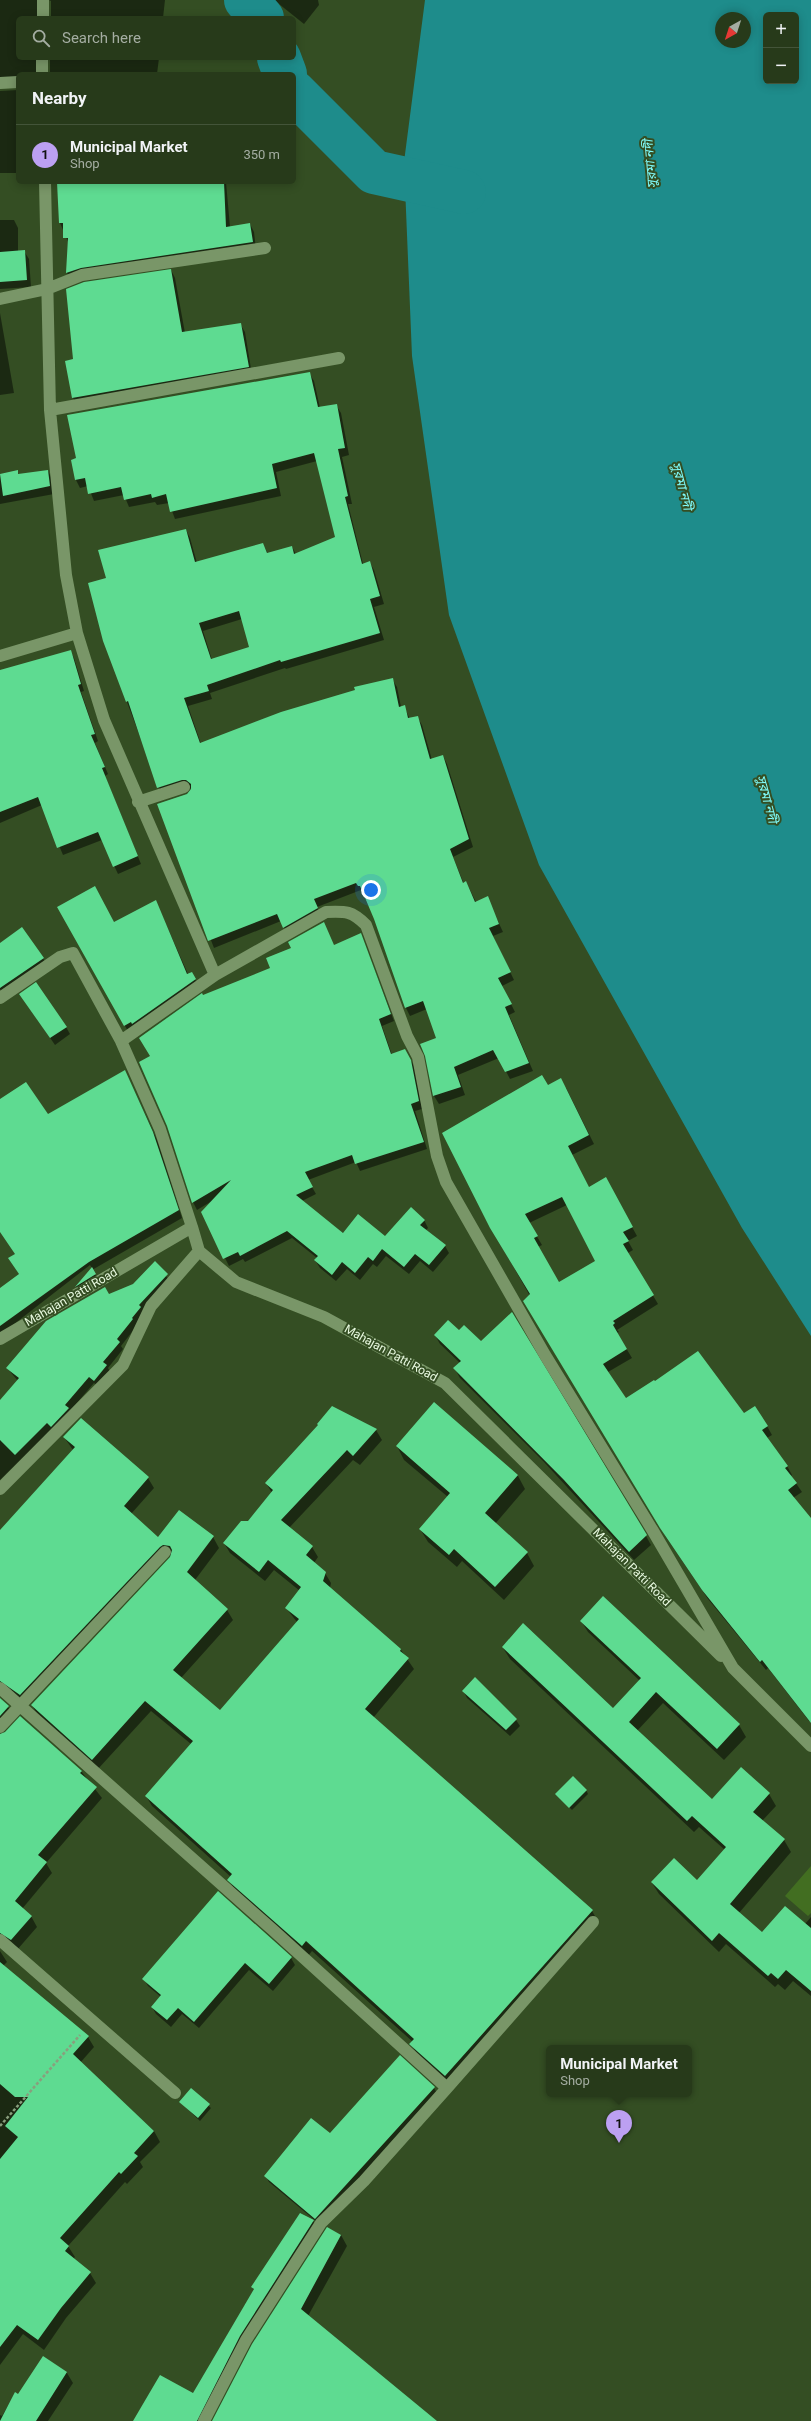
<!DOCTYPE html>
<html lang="en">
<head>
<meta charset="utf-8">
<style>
	:root { --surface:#273a1a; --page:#334527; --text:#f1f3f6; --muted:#a4ada2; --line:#435439; --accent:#bca0f2 }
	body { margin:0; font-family:Roboto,"Noto Sans Bengali",sans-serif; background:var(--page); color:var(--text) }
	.controls { position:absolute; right:12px; top:12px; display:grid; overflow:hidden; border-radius:6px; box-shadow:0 2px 10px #0003 }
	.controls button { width:36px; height:36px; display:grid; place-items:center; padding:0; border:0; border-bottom:1px solid var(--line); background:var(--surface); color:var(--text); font:20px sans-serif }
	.compass { position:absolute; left:715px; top:12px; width:36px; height:36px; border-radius:50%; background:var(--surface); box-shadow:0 2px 10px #0003; rotate:219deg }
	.you { position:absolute; left:371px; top:890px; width:14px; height:14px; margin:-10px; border:3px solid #fff; border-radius:50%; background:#1a73e8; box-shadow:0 0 0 6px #1a73e833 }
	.badge { display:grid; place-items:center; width:26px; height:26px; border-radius:50%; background:var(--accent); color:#111; font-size:13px; font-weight:700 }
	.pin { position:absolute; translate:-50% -33px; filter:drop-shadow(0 1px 2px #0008) }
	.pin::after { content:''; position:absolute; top:21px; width:14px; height:12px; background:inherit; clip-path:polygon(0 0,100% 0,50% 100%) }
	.popup { position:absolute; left:546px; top:2045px; width:146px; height:52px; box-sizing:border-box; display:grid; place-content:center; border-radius:6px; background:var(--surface); filter:drop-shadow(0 1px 3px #0005); font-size:13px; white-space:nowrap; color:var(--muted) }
	.popup b { font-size:15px; color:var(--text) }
	.popup::after { content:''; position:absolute; left:50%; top:100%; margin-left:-8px; border:8px solid transparent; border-top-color:var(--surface) }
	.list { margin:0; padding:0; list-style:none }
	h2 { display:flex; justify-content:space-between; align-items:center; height:52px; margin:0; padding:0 16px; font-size:17px }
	h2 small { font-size:13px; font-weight:400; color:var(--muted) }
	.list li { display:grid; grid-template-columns:26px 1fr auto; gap:12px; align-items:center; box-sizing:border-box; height:60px; padding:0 16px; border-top:1px solid var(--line) }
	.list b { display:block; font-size:15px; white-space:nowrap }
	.list p { margin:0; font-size:13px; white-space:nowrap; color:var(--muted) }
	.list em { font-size:13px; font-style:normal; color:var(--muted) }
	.icon { flex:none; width:22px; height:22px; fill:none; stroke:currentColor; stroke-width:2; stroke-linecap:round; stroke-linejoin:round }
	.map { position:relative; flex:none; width:811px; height:2421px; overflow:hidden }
	.search { position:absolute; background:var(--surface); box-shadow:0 2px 10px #0003; left:16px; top:16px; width:280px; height:44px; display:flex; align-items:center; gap:10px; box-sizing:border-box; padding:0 14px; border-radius:6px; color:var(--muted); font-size:15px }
	.panel { position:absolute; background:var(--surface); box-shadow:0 2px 10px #0003; left:16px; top:72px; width:280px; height:112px; border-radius:6px }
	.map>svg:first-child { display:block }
	.green { fill:#426e21 }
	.water { fill:#1e8c8b; fill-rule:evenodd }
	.shadow { fill:#0007; fill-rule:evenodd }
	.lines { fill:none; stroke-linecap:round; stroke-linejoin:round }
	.river { stroke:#1e8c8b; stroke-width:44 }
	.building { fill:#5edb91; fill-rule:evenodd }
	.path { stroke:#899f7d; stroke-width:2.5; stroke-dasharray:3 2; stroke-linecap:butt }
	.minor { stroke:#799668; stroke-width:12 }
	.labels { text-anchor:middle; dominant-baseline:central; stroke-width:4; stroke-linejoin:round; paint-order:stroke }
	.street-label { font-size:12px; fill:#eafbe2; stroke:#344e23 }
	.water-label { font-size:13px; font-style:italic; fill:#7ffaf9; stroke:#344e23 }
</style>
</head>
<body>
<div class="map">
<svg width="811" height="2421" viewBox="0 0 811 2421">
	<rect width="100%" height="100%" fill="#344e23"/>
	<path class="green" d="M811,1866V1913L808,1916L785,1896Z"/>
	<path class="water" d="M425,0H811V1336L742,1228L539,865L449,615L412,356L404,162ZM766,15H796V81H766ZM721,18H745V42H721Z"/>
	<path class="shadow" d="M0,0H47L40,18H18V58H46L39,74H18V83L0,84Z
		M49,0H165L163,18H51V1Z
		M274,0H318L319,5L304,24Z
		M47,58H159L157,74H50V60Z
		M18,90V173H0V91Z
		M58,182H226L230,227L250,224L254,232L256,249L71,280L67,273L69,244L60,223Z
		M0,220H14L18,228V252L24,251L29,259L31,287L0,289Z
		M171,270L175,278L185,333L240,324L245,332L252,375L78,406L73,398L66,362L74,360Z
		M0,313L14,393L0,395Z
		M309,373L314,381L320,408L336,405L341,413L349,455L342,457L352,504H348L363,564L370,563L374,570L384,604L374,607L384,640L286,669L285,668L210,693L212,699L188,706L201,744L392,679L397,687L401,707H404L410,719L417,717L422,725L432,760L443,756L447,764L473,847L453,857L464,884L466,882L476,902L487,898L503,932L493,936L514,980L502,986L515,1012L509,1015L533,1071L510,1079L499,1058L458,1075L465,1095L439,1104L434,1096L426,1055L437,1038L427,1009L410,1016L406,1008L375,919L361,890L317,907L321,916L288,935L281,921L214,948L158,804L187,795L192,789L187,787L162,795L104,641L107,579L186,530L190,538L197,563L263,544L268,554L292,547L296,554L336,538L317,461L276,472L281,496L175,519L169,503L157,505L155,502L129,507L124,495L94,501L88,486L80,488L76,480L72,460ZM242,619L251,647L212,660L203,631Z
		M48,471L52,479L54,494L0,504V475L17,472L19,475Z
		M70,651L74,658L84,691L81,692L98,741L95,743L108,774L105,776L141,864L118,874L102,840L63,855L42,805L0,823V671Z
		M156,902L188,974L192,973L199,987L129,1033L58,907L114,923Z
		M361,935L394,1021L382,1026L392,1055L405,1050L415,1068L422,1109L415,1111L427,1149L360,1171L356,1162L308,1180L316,1194L302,1201L344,1234L386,1237L424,1220L428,1228L426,1230L445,1246L449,1253L433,1272L420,1261L409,1274L386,1256L377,1267L373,1264L360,1280L347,1269L336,1281L320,1268L315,1260L317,1258L292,1238L245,1262L243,1259L229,1266L202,1212L212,1201L197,1210L193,1202L151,1057L203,996Z
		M0,944L43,958L47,966L5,995L0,989Z
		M25,1001L66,1027L70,1034L55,1045Z
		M125,1071L157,1140L182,1218L92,1270L100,1282L80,1293L76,1287L92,1268L90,1265L0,1335V1289L20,1275L9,1259L16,1254L0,1231V1100L47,1116Z
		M548,1086L566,1088L594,1144L572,1155L589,1188L610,1187L637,1236L628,1241L633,1250L628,1253L658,1304L617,1330L619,1332L617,1333L632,1358L608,1372L626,1399L744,1415L767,1426L772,1435L767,1438L787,1466L792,1475L791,1476L802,1492L793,1498L811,1520V1720L809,1721L768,1668L766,1670L708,1599L666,1537L491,1227ZM567,1205L597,1261L559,1283L538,1247L542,1245L529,1223Z
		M155,1263L171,1282L121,1346L123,1349L108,1368L111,1373L99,1387L94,1383L70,1411L0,1480V1402L18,1381L7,1368L109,1295L133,1285Z
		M435,1335L646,1536L651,1545L634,1560L544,1462L460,1378L455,1369L460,1363L440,1344Z
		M434,1403L518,1476L525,1489L495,1524L527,1553L534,1566L504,1600L462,1561L457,1567L428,1542L420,1529L448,1497L404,1460L397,1446Z
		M376,1430L382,1440L360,1465L353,1460L289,1528L312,1547L318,1557L314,1563L325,1573L331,1583L330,1588L401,1650L414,1669L373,1718L592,1911L598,1921L451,2086L417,2054L411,2044L413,2042L312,1951L308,1956L235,1890L229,1880L231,1877L152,1806L146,1796L191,1744L151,1711L98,1769L38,1716L32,1705L173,1555L166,1557L26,1705L0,1695V1531L73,1450L64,1437L148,1478L154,1488L131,1514L158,1538L213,1537L219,1548L195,1580L227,1610L233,1620L181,1678L220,1711L297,1622L286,1608L300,1591L274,1570L265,1581L230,1553L224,1543L249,1522L272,1493L266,1483Z
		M603,1598L739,1725L746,1737L724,1760L663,1703L637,1731L712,1801L741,1768L769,1794L776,1806L762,1821L784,1840L791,1852L739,1913L762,1933L805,1924L811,1917V1996L793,1981L785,1990L778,1984L775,1987L726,1944L719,1952L659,1894L652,1883L698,1882L725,1850L699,1827L694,1832L510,1659L503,1648L613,1709L640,1681L588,1632L581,1621Z
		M464,1692L516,1720L520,1726L510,1736L467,1698Z
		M0,1699L8,1707L14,1717L0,1733Z
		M0,1734L81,1771L102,1798L46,1863L52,1873L22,1909L31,1916L37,1927L17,1950L0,1946Z
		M586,1790L588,1794L572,1810L556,1794Z
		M218,1892L291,1958L295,1965L273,1991L249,1970L199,2028L182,2014L171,2027L156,2014L152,2007L161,1997L148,1986L144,1979Z
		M0,1951L7,1962L3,1966L88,2037L94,2047L80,2063L154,2131L160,2142L140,2162L143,2167L127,2184L125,2182L68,2246L75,2257L73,2259L90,2273L96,2283L66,2318L44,2350L23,2334L0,2365Z
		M434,2088L437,2093L318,2223L269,2182L266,2176L330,2134Z
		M191,2090L211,2108L200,2121L180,2102Z
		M313,2221L319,2231L245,2347L207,2421H134L193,2395L254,2290L252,2287Z
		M341,2235L347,2246L308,2316L435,2421H237Z
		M43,2357L67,2373L73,2383L48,2421H0V2415L2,2416L15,2394L18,2396Z"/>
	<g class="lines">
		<path class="river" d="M246,0L262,18
			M279,58L285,74
			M294,92L374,172L464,192"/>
	</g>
	<path class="building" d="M57,182H224L226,227L250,223L253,242L81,268L66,273L68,238H63V223H59Z
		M25,250L27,280L0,282V252Z
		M171,269L182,332L241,323L249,367L72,398L65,361L73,359L66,289L84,282Z
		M310,372L318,407L337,404L345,448L338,449L348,496L345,497L362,564L370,561L380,596L370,599L380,633L281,662L280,660L207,685L209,691L184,698L200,743L281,712L355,690L354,687L393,678L399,707L405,705L408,718L418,716L430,759L443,755L469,839L450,849L463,883L466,881L475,902L488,896L499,924L489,928L511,972L498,978L512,1004L505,1007L529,1063L505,1072L493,1050L454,1067L461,1087L433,1096L425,1056L420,1044L436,1038L423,1001L405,1008L374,919L360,886H358L356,883L314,899L318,908L283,928L277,914L208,941L157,804L187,794L191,789V784L186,780H182L157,788L128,701L126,702L103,641L88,583L106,578L98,550L186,529L195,562L263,543L267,553L292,546L294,554L335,537L314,453L272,464L277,488L170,512L166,494L152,498L151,494L124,500L121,487L88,494L85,478L75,480L71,460L76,458L67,415ZM239,611L249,647L211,659L199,623Z
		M18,470V474L48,470L50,486L3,496L0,474Z
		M71,650L81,684L78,685L95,734L91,735L105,767L102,768L138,856L113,867L98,832L57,848L38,797L0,812V670Z
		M95,886L114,922L156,900L187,974L192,972L196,979L132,1024L131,1022L124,1026L57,907Z
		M324,922L334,945L361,933L391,1014L379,1019L391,1054L405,1049L411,1060L419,1101L411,1104L424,1142L355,1164L352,1155L305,1172L313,1187L296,1195L343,1233L358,1214L385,1236L411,1207L425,1220L420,1225L446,1245L429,1265L415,1254L404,1267L382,1249L373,1261L368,1257L355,1273L342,1262L332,1275L314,1260L318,1256L287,1231L240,1256L238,1252L223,1259L201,1212L231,1180L192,1203L167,1126L139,1062L150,1056L139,1038L202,993L203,995L270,968L266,958L291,948L288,942Z
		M22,927L44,958L0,988V943Z
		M36,982L67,1027L50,1038L19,994Z
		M125,1070L153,1132L179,1210L89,1262L0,1326V1288L19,1274L8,1258L15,1254L0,1232V1099L26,1082L48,1114Z
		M542,1075L548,1085L561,1078L589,1135L568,1146L589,1187L606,1177L633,1227L623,1232L629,1241L623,1244L654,1295L613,1321L615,1323L613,1325L627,1349L603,1364L626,1398L654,1380L655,1381L698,1351L744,1413L755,1406L768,1426L762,1430L788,1466L785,1468L797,1483L788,1490L811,1518V1723L762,1660L760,1662L702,1590L660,1528L523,1301L530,1294L490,1228L442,1133ZM562,1197L595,1261L559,1282L534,1238L538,1236L525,1214Z
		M155,1261L168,1274L139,1305L141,1307L132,1318L133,1319L117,1339L120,1342L103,1362L107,1365L94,1381L89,1377L65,1405L69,1408L51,1427L47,1423L15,1455L0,1440V1400L19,1378L6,1368L46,1321L105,1287L109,1294L133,1284Z
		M92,1267L96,1274L75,1287Z
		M512,1312L647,1535L629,1552L564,1480L453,1368L461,1361L434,1335L448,1320L459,1330L464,1325L481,1341Z
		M434,1402L518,1475L485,1513L528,1552L495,1587L454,1549L449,1555L419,1529L450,1493L396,1446Z
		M332,1406L377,1429L353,1456L347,1450L281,1520L313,1546L306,1555L326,1572L323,1581L401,1649L400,1651L409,1658L365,1709L593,1910L445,2076L409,2044L414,2039L306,1941L302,1946L227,1880L232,1874L145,1796L193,1741L145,1701L92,1760L31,1705L170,1557L172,1550L170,1546L163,1545L160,1547L20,1695L0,1681V1530L75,1447L63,1437L81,1418L149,1477L124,1506L158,1537L179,1510L214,1536L187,1572L228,1609L173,1670L220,1710L299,1619L285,1608L301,1587L268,1560L259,1572L223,1543L241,1521H248L273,1490L265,1483L318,1425L317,1424Z
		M603,1596L740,1724L717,1749L656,1692L629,1722L712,1799L741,1767L770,1793L753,1812L785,1839L730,1904L762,1932L785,1906L811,1928V1991L786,1970L778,1979L771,1973L768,1976L719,1933L712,1941L651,1882L674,1858L697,1880L726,1847L692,1816L687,1821L502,1647L523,1623L613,1708L641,1678L580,1621Z
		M475,1677L517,1719L506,1730L462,1691Z
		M0,1698L9,1706L0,1716Z
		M20,1716L82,1771L80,1773L97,1787L38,1855L47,1862L15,1901L32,1916L11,1940L0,1933V1734L5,1732Z
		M573,1776L587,1790L569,1808L555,1794Z
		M218,1891L292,1957L269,1984L245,1963L194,2022L178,2008L167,2020L151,2007L161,1995L142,1979Z
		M0,1962L89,2036L73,2054L154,2131L134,2153L138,2156L121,2174L119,2172L60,2238L69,2246L65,2251L91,2272L61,2308L38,2340L17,2325L0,2347V2159L18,2137L5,2126L28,2097H15L0,2084Z
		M400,2055L435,2087L315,2219L264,2176L311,2118L330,2133Z
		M191,2088L210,2104L198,2118L179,2102Z
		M300,2213L314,2220L240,2336L197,2421H133L160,2375L193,2393L254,2289L251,2287Z
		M327,2227L341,2235L301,2309L437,2421H212L252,2344Z
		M43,2356L67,2372L36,2421H0L15,2392L18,2394Z"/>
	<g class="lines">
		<path class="path" d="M0,2126L80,2035"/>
		<path class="minor" d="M43,18V0
			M42,74V58
			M0,83L18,82
			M45,182L50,410L66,575L77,633L104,720L215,975L326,912C346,911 352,911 366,925L407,1036L418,1057L437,1156L446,1182L545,1355L653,1531L733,1668L811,1746
			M0,299L47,289L82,275L265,248
			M50,410L339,358
			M0,656L77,633
			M138,802L184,787
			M0,998L60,957L73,953L121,1041L160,1129L192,1227
			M121,1041L215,975
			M0,1339L192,1227L199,1251L236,1282L324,1317L445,1383L721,1656
			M0,1489L123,1365L151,1306L199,1251
			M0,1688L273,1930L447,2088L364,2181L321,2223L246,2340L204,2421
			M0,1727L165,1552
			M0,1940L175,2093
			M447,2088L593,1922"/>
	</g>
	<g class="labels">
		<g class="street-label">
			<text transform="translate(71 1297) rotate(-30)">Mahajan Patti Road</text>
			<text transform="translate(391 1353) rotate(29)">Mahajan Patti Road</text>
			<text transform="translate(632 1567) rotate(45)">Mahajan Patti Road</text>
		</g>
		<g class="water-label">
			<text transform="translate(650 164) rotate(-95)">সুরমা নদী</text>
			<text transform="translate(682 486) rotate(75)">সুরমা নদী</text>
			<text transform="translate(767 799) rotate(75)">সুরমা নদী</text>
		</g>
	</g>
</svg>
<div class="controls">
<button>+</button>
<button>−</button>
</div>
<svg class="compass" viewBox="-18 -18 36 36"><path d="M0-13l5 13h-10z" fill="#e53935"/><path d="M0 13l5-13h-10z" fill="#a4ada2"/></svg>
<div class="you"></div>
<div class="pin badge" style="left:619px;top:2143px">1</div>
<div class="popup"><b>Municipal Market</b>Shop</div>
<div class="search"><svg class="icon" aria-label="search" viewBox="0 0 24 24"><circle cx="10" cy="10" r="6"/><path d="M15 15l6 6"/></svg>Search here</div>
<section class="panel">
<h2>Nearby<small></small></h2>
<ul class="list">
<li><span class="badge">1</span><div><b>Municipal Market</b><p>Shop</p></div><em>350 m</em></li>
</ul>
</section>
</div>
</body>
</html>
